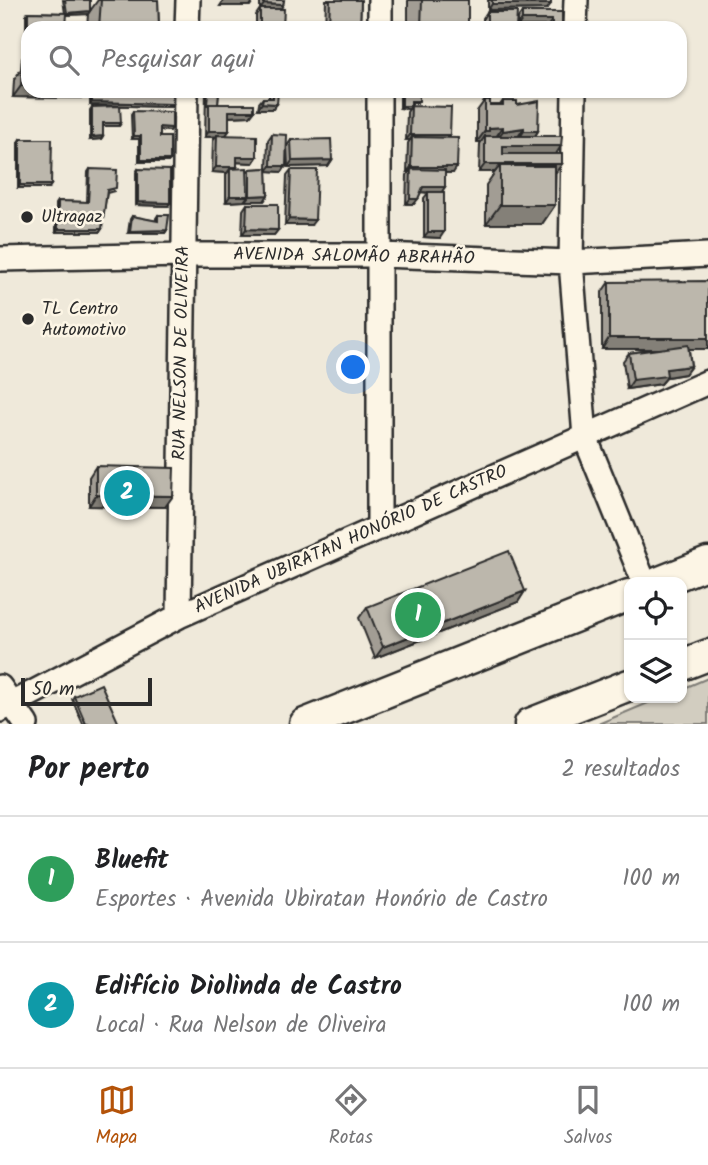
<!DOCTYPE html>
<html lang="pt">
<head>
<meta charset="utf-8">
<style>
	:root { --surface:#fff; --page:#f6f6f6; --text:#202124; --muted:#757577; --line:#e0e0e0; --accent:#b45309 }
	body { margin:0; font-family:Kalam,sans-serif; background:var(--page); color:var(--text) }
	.controls { position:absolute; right:21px; bottom:21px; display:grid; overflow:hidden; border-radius:14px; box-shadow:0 2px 5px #0004 }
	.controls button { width:63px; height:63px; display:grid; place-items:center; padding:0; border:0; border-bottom:2px solid var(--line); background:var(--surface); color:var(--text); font:35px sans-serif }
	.scale { position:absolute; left:21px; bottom:18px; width:131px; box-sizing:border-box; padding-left:7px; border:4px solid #2b2b2b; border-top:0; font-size:19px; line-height:24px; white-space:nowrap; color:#2b2b2b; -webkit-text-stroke:5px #fcf5e5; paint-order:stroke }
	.you { position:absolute; left:354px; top:368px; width:24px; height:24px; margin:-18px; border:5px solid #fff; border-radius:50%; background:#1a73e8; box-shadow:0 0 0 10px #1a73e833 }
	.badge { display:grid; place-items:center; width:46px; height:46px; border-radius:50%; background:var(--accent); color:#fff; font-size:23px; font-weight:700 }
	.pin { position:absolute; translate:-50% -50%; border:4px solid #fff; box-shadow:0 2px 7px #0006 }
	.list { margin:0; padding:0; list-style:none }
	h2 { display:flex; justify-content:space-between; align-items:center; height:91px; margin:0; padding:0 28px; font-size:30px }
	h2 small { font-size:23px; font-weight:400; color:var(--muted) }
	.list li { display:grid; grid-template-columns:46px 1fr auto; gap:21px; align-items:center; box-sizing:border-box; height:126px; padding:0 28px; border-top:2px solid var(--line) }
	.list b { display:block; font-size:26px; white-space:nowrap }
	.list p { margin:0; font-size:23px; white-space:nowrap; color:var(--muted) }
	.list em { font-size:23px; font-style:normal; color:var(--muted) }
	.icon { flex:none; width:38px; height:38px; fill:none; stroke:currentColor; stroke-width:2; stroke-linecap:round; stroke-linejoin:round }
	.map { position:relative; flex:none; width:708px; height:724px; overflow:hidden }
	.search { position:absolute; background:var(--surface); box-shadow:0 2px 5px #0004; left:21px; right:21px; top:21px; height:77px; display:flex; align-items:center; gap:18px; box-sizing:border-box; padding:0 24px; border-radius:21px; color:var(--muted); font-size:26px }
	.sheet { height:343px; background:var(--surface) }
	nav { display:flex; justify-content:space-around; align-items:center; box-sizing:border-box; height:98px; border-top:2px solid var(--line); background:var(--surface); font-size:19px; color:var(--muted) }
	nav a { display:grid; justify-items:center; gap:4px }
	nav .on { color:var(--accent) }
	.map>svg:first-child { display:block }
	.green { fill:#d2cdc0; stroke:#7e7c76; stroke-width:2 }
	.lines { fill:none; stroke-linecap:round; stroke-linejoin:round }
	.minor-casing { stroke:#2b2b2b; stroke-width:28 }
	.major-casing { stroke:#2b2b2b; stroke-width:35 }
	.minor { stroke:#fcf5e5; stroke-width:23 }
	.major { stroke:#fcf5e5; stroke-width:30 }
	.wall { fill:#a29d94; stroke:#2b2b2b; stroke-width:2 }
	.shaded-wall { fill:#848078; stroke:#2b2b2b; stroke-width:2 }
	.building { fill:#bcb7ac; stroke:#2b2b2b; stroke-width:2 }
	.poi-dot { fill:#2b2b2b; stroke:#fcf5e5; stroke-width:2.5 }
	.labels { text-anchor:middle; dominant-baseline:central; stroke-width:5; stroke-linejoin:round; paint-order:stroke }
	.poi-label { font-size:18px; fill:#2b2b2b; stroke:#fcf5e5; text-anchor:start }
	.street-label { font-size:18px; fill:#2b2b2b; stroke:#fcf5e5 }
</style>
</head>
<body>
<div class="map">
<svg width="708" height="724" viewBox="0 0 708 724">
	<rect width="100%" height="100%" fill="#efe9da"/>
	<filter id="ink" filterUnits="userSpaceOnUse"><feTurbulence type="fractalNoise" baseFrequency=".0143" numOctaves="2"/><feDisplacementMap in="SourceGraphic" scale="14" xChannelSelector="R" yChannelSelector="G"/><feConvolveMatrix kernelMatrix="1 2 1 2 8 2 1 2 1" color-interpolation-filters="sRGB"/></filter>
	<g filter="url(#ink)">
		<path class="green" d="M708,678V724H598L660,698H682V689Z"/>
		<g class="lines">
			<defs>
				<path id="minor" d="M187,28L188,0
					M380,28V0
					M575,28L576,0
					M379,91V528
					M574,91L571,262L585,437L644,582
					M0,259L183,255H380L571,262L708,255
					M179,616L186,91
					M0,687L26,724
					M0,710L179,616L708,382"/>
				<path id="major" d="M660,582L708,563
					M682,665L708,655
					M305,724L629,595
					M530,724L629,685"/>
			</defs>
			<use href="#minor" class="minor-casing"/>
			<use href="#major" class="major-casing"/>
			<use href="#minor" class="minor"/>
			<use href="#major" class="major"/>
		</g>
		<path class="wall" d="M63,0H90V11L98,0H158L159,28H87L88,14L67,15L28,28V42H26V15L28,12L65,13Z
			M260,0H284L283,5L280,9L283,28H256V15L260,9Z
			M326,0H361L360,28H325Z
			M408,0H468V28H408Z
			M488,0H551L547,9L488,10Z
			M487,12L516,28H483V18Z
			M522,12H562V28H548V26H518V18Z
			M24,55L28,91H86L81,98L13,97L14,80L21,69L22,58Z
			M90,91H172L171,107L90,105Z
			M206,91H219L218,104L254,111L250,116L229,117V131L226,135L257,157L253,163L237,162L236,169L247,172L250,169L267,168L268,140L272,134L286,166L282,172L267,171L268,195L264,201H246V198L244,201L226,202V174L227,173L212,172L213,141L215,137H205Z
			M269,91H278L273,109H258L259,103L263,98H269Z
			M400,91H419L417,103H411V106L448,138L453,173H445V187L441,192L440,238L424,237V198L428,193L421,192L414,204H406L407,175L409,172H407L408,143L410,140H406L407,112L409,109L400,108Z
			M485,100L490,105H500L503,101L517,105L538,131L535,136L556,154L555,205L542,224H486V185L495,172H479L480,144L481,142H477V111Z
			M92,107L121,123L119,126H103V136L101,139L90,140V110Z
			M133,111L170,131L160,130V137L170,160L168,162H139V139H132L131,114Z
			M20,139L49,188H18V142Z
			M291,140L332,160L328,166L288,167L287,146Z
			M90,169L114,191L107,193L100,232H56V204L58,201L87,202L88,172Z
			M138,169L168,206L136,205V172Z
			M291,170L311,225H285L287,175Z
			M247,204L278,230L274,235H242L243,210Z
			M158,215L167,230L165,233H128L130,219L132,216L156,221V218Z
			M609,282L708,349H689L691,366L685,374L667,377L661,384L627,389L623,361L629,353L656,349H602V292Z
			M96,466L165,507L89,506V477Z
			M525,591L518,602L375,658L359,618L367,607Z
			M74,696L119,724H83L72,699Z"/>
		<path class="shaded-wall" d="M224,0H254L250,6H220Z
			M264,4L283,5L279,11L260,10Z
			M492,4H551L547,9L488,10Z
			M90,11L88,14L65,15L67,13Z
			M522,20H552L548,26H518Z
			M21,86H28V91H86L81,98L13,97Z
			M484,91H500L499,93H482Z
			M92,102L173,104L171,107L90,105Z
			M262,103L277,104L273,109H258Z
			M402,106H411L409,109L400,108Z
			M229,111H254L250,116L225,117Z
			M103,123H121L119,126H101Z
			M160,127L172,128L170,131L158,130Z
			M503,127L495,138L485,136L481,142H477L485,131L489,128Z
			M524,128L517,138L495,142L503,131Z
			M209,131H229L225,136L205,137Z
			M524,131H538L531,142H517Z
			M410,135H450L446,141L412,137L410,140H406Z
			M103,136L101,139L90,140L92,137Z
			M134,136H141L139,139H132Z
			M503,146H561L556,154H497Z
			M237,157H257L253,163L233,162Z
			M141,160H170L168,162H139Z
			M332,160L328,166L288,167L292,161Z
			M485,164H562L556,172H500V166L495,172H479Z
			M271,166H286L282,172L267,171Z
			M216,167H237L233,173L230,169L227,173L212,172Z
			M411,167H457L453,173L411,172V169L409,172H407Z
			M20,185H51L49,188H18Z
			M423,187H445L441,193L419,192Z
			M268,195L264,201H246L250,196Z
			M230,196H248L244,201L226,202Z
			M410,199H418L414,204H406Z
			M138,202L170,203L168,206L136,205Z
			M500,205H555L542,224H486Z
			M289,219L315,220L311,225H285Z
			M58,229H102L100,232H56Z
			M246,229L278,230L274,235H242Z
			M167,230L165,233H128L130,231Z
			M428,232H444L440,238L424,237Z
			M609,338H708V349H602Z
			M691,366L685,374L667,377L661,384L627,389L633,380L666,369Z
			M96,495L173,496L165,507L89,506Z
			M525,591L518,602L375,658L383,647Z"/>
		<path class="building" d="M65,0H90V11L67,13Z
			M101,0H158L159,28H134V25L127,26V28H99Z
			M264,0H284L283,5L264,4Z
			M330,0H361L360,28H329Z
			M422,0H468V28H421Z
			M492,0H551V4H492Z
			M260,9H284L283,27H260Z
			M28,12L67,13L66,28H28V36Z
			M487,12H517L516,28H487Z
			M522,12H562V28H552V20H522Z
			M24,55H28V69H23Z
			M22,69H28V86H21Z
			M92,91H172L173,104L92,102Z
			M208,91H219L218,104H209V105H207Z
			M273,91H278L277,104L262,103L263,98H273Z
			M402,91H419V101H411V106H402Z
			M485,100H490V105H503V101H517V105L539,101L538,131H524V128L503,131V127L489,128V131H485Z
			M209,104H254V111H229V131H209Z
			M120,106L121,123H103V136L92,137V107Z
			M411,106L451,107L450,135H410Z
			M133,111L172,112V128L160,127V137H170V160H141V136H134Z
			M272,134L287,135L286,166H271Z
			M217,135L257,136V157H237V167H216Z
			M485,136H562L561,146H503V154H562V164H485Z
			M412,137L458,138L457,167H411Z
			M20,139H52L51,185H20Z
			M331,139L332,160L292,161L291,140Z
			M500,166H555V205H500Z
			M247,168L248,196H230V169Z
			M267,168L268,195L250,196V169Z
			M90,169L117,170L116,188L107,190L102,229H58V201L88,202Z
			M138,169L170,170V203L138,202Z
			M411,169L445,170V187H423L418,199H410Z
			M291,170H317L315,220L289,219Z
			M428,192H444V232H428Z
			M247,204H278V230L246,229Z
			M158,215H169L167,230L130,231L132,216L158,221Z
			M708,281V338H609V282Z
			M688,345L691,366L666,369L667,376L633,380L629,353Z
			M96,466L174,468L173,496L96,495Z
			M509,551L525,591L383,647L367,607Z
			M101,684L119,724H86L74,696Z"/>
	</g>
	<g class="poi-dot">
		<circle cx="27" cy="217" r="7"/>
		<circle cx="28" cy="319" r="7"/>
	</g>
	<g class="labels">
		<g class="poi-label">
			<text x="41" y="217">Ultragaz</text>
			<text x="42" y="309">TL Centro<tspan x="42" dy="21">Automotivo</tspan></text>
		</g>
		<g class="street-label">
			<text transform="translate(354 257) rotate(1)">AVENIDA SALOMÃO ABRAHÃO</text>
			<text transform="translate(182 353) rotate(-89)">RUA NELSON DE OLIVEIRA</text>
			<text transform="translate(351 540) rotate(-24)">AVENIDA UBIRATAN HONÓRIO DE CASTRO</text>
		</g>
	</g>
</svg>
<div class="controls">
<button><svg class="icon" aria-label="locate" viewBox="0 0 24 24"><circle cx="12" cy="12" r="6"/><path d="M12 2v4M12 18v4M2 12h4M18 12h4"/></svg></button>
<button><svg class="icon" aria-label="layers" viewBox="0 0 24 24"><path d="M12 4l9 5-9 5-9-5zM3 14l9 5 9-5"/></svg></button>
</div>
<div class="scale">50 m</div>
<div class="you"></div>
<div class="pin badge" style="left:418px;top:615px;background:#2e9e5b">1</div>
<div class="pin badge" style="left:127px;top:493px;background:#0f9aa8">2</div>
<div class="search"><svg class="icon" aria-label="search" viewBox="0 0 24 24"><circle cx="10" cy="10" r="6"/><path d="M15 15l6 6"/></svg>Pesquisar aqui</div>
</div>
<section class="sheet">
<h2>Por perto<small>2 resultados</small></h2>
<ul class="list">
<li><span class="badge" style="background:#2e9e5b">1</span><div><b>Bluefit</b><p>Esportes · Avenida Ubiratan Honório de Castro</p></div><em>100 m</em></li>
<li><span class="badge" style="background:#0f9aa8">2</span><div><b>Edifício Diolinda de Castro</b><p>Local · Rua Nelson de Oliveira</p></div><em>100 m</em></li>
</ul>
</section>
<nav>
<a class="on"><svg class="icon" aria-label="map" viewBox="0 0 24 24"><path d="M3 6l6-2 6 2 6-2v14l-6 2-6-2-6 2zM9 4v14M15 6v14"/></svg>Mapa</a>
<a><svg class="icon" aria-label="directions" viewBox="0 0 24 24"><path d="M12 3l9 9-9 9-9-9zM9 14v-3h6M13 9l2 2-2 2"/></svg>Rotas</a>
<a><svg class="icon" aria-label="saved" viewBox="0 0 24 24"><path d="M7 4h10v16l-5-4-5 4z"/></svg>Salvos</a>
</nav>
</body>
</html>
